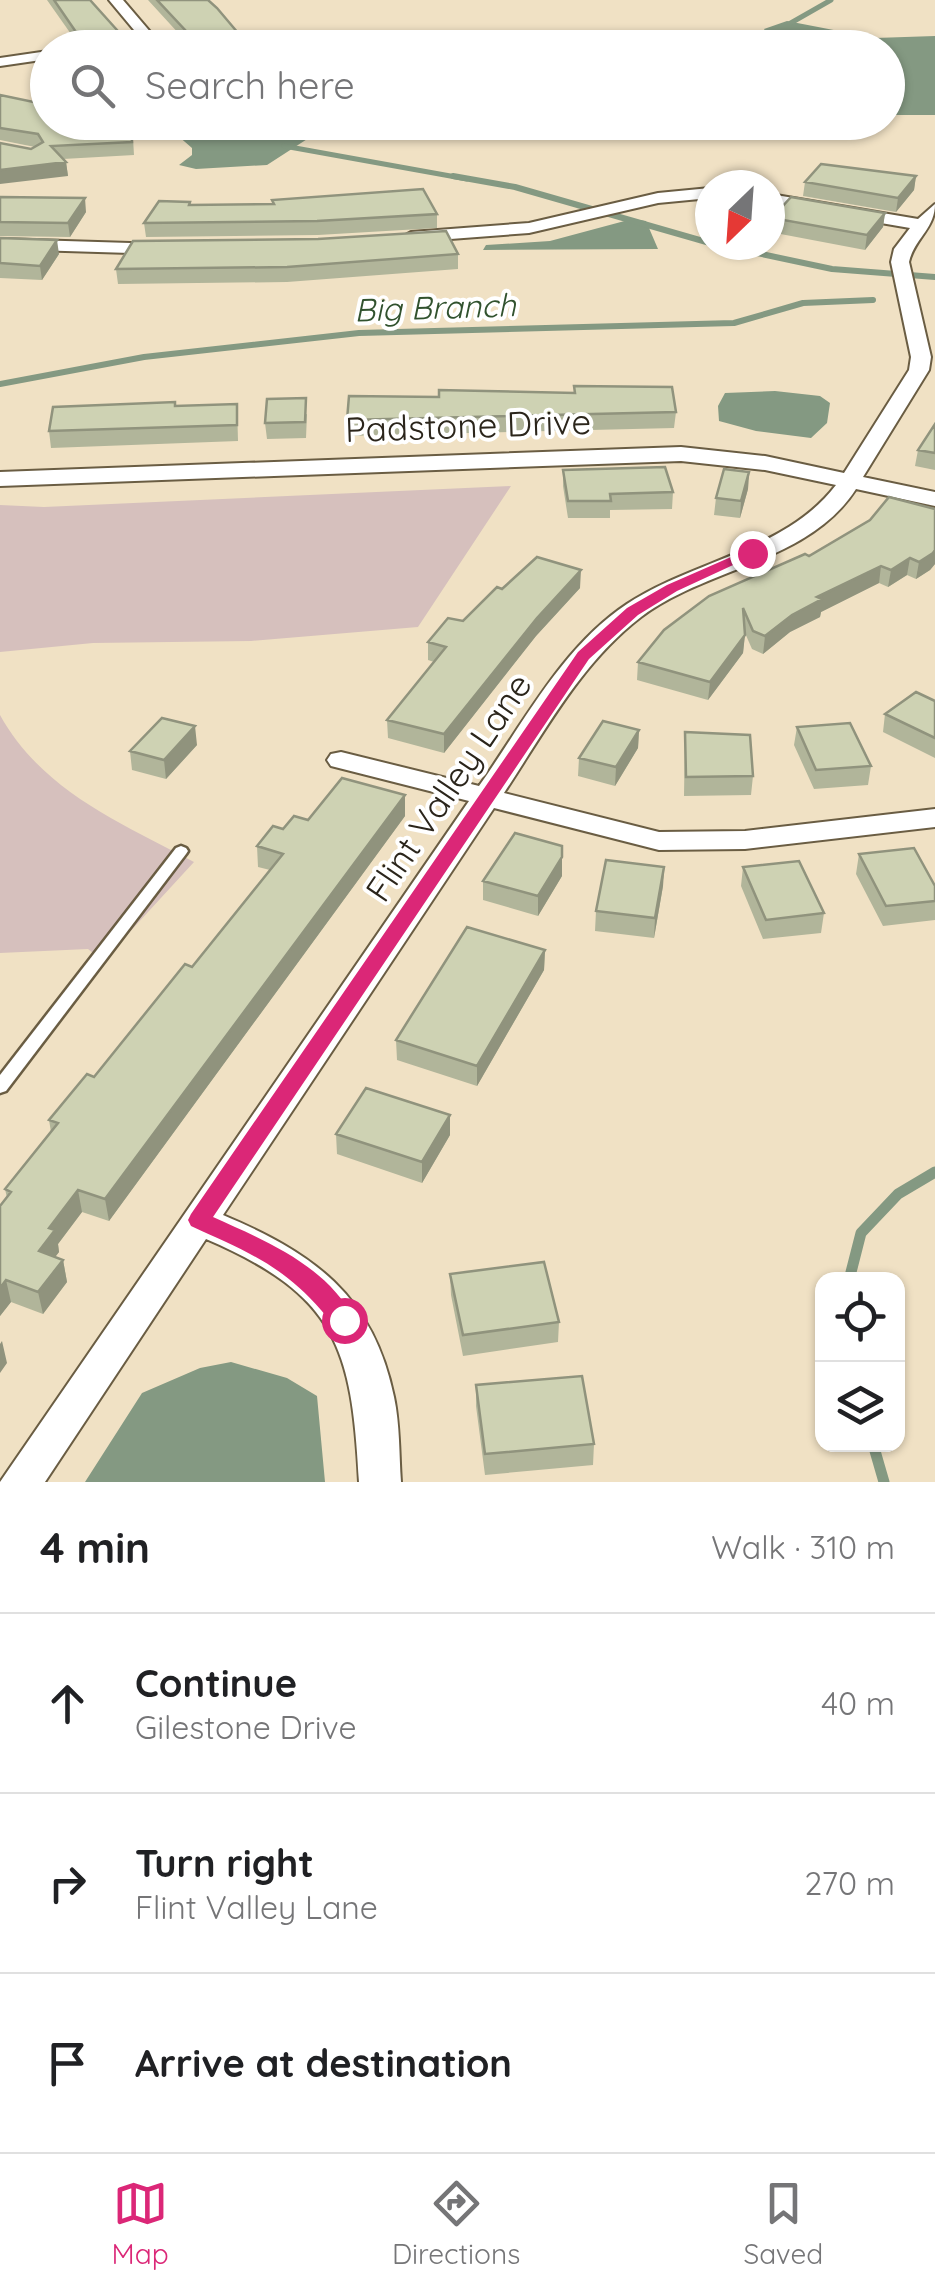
<!DOCTYPE html>
<html lang="en">
<head>
<meta charset="utf-8">
<style>
	:root { --surface:#fff; --page:#f2f2f2; --text:#202124; --muted:#757577; --line:#e0e0e0; --accent:#db2777 }
	body { margin:0; font-family:Quicksand,sans-serif; background:var(--page); color:var(--text) }
	.controls { position:absolute; right:30px; bottom:30px; display:grid; overflow:hidden; border-radius:20px; box-shadow:0 2px 8px #0004 }
	.controls button { width:90px; height:90px; display:grid; place-items:center; padding:0; border:0; border-bottom:2px solid var(--line); background:var(--surface); color:var(--text); font:50px sans-serif }
	.compass { position:absolute; left:695px; top:170px; width:90px; height:90px; border-radius:50%; background:var(--surface); box-shadow:0 2px 8px #0004; rotate:205deg }
	.stop { position:absolute; width:30px; height:30px; margin:-22px; border:8px solid #db2777; border-radius:50%; background:#fff }
	.stop.end { background:#db2777; border-color:#fff; box-shadow:0 2px 10px #0008 }
	.list { margin:0; padding:0; list-style:none }
	h2 { display:flex; justify-content:space-between; align-items:center; height:130px; margin:0; padding:0 40px; font-size:42px }
	h2 small { font-size:32px; font-weight:400; color:var(--muted) }
	.list li { display:grid; grid-template-columns:65px 1fr auto; gap:30px; align-items:center; box-sizing:border-box; height:180px; padding:0 40px; border-top:2px solid var(--line) }
	.list b { display:block; font-size:38px; white-space:nowrap }
	.list p { margin:0; font-size:32px; white-space:nowrap; color:var(--muted) }
	.list em { font-size:32px; font-style:normal; color:var(--muted) }
	.icon { flex:none; width:55px; height:55px; fill:none; stroke:currentColor; stroke-width:2; stroke-linecap:round; stroke-linejoin:round }
	.map { position:relative; flex:none; width:935px; height:1482px; overflow:hidden }
	.search { position:absolute; background:var(--surface); box-shadow:0 2px 8px #0004; left:30px; right:30px; top:30px; height:110px; display:flex; align-items:center; gap:25px; box-sizing:border-box; padding:0 35px; border-radius:55px; color:var(--muted); font-size:38px }
	.sheet { height:670px; background:var(--surface) }
	nav { display:flex; justify-content:space-around; align-items:center; box-sizing:border-box; height:140px; border-top:2px solid var(--line); background:var(--surface); font-size:28px; color:var(--muted) }
	nav a { display:grid; justify-items:center; gap:5px }
	nav .on { color:var(--accent) }
	.map>svg:first-child { display:block }
	.green { fill:#d6c0bd }
	.water { fill:#849982 }
	.lines { fill:none; stroke-linecap:round; stroke-linejoin:round }
	.stream-far2 { stroke:#849982; stroke-width:5 }
	.stream-far1 { stroke:#849982; stroke-width:6 }
	.stream { stroke:#849982; stroke-width:11 }
	.service-casing { stroke:#6a5d43; stroke-width:5 }
	.minor-casing { stroke:#6a5d43; stroke-width:4 }
	.service { fill:#fff; fill-rule:evenodd }
	.minor { fill:#fff; fill-rule:evenodd }
	.wall { fill:#b1b59a }
	.shaded-wall { fill:#90937d }
	.building { fill:#ced2b3; stroke:#90937d; stroke-width:2.5 }
	.route { fill:#db2777 }
	.labels { text-anchor:middle; dominant-baseline:central; stroke-width:8; stroke-linejoin:round; paint-order:stroke }
	.far-water-label { font-size:32px; font-style:italic; fill:#31522e; stroke:#fff }
	.street-label { font-size:35px; fill:#2b251b; stroke:#fff }
</style>
</head>
<body>
<div class="map">
<svg width="935" height="1482" viewBox="0 0 935 1482">
	<rect width="100%" height="100%" fill="#f0e1c4"/>
	<path class="green" d="M511,486L418,627L251,641L93,643L0,652V505L44,507Z
		M0,715C42,791 121,823 194,862L103,961L88,949L0,953Z"/>
	<path class="water" d="M787,21L875,38L935,36V115H888V48L774,47L764,29Z
		M163,123H332L267,165L196,169L179,165L192,155V148Z
		M632,219L646,221L658,249L483,250L486,245L550,241Z
		M775,391L820,396L830,403L827,423L811,438L756,431L719,421L718,406L725,393Z
		M231,1362L287,1378L317,1396L325,1482H85L142,1393L200,1368Z"/>
	<g class="lines">
		<path class="stream-far2" d="M789,31V24L831,0
			M284,146L467,179"/>
		<path class="stream-far1" d="M453,176L515,187L710,243
			M719,245L832,269L935,277
			M0,384L144,357L359,333L734,323L803,303L873,300"/>
		<path class="stream" d="M849,1280L861,1233L898,1194L935,1172
			M873,1444L884,1482"/>
		<defs>
			<path id="service" d="M181,846L186,848L188,851L186,854L6,1091L0,1093V1075L176,848Z"/>
			<path id="minor" d="M109,0H123L164,48H149Z
				M48,51V59L0,66V58Z
				M710,188V198L658,203L529,233L411,242L402,237L411,232L529,223L658,193Z
				M770,194L918,219L935,204C935,229 914,239 909,262L931,357L929,370L863,477L935,492V506L856,489C808,563 707,567 641,617C581,663 545,731 504,793L659,832L745,831L935,809V827L745,849L659,850L494,808L223,1215C313,1253 373,1295 394,1397C400,1425 399,1454 401,1482H359C352,1348 337,1295 206,1239L45,1482H0L469,801L331,766L327,760L331,754L341,752L479,786C523,724 562,647 627,604C693,560 786,551 836,485L765,470L681,461L0,486V472L681,447L765,456L844,473L909,370L911,357L891,262L894,249L910,228L770,204Z
				M0,239L163,244L172,249L163,254L0,249Z"/>
		</defs>
		<use href="#service" class="service-casing"/>
		<use href="#minor" class="minor-casing"/>
		<use href="#service" class="service"/>
		<use href="#minor" class="minor"/>
	</g>
	<path class="wall" d="M47,0H90L118,40L128,48H85L82,43L78,44Z
		M148,0H208L249,48H192Z
		M0,95L132,122L134,155L63,159L66,162L68,176L31,149L35,147L0,140Z
		M916,176L914,190L896,212L803,196L805,182Z
		M0,197L86,212L70,237L0,236Z
		M272,200L437,214V228L318,235L146,237L144,223L191,205L272,204Z
		M885,213L883,227L865,250L770,232L772,218Z
		M0,238L59,254L42,280L0,278Z
		M458,254V269L287,282L118,284L116,269Z
		M574,386L676,412L674,428L347,436V420L439,397L574,393Z
		M237,404L238,441L51,448L49,431L176,406Z
		M307,414L306,438L267,439L265,423Z
		M935,424V470L915,466L918,450Z
		M563,470L673,492L672,509L610,510V518H568L563,486Z
		M749,472L748,489L740,518L714,515L716,498Z
		M935,509V564L930,570L916,579L907,575L888,587L879,583L821,612L820,617L790,632L763,654L752,649L745,633L743,653L708,700L637,680L638,662L809,556Z
		M580,588L536,636L444,753L388,738L387,720L434,662L428,660V642L463,621L502,589Z
		M935,701V758L883,732L885,714Z
		M797,727L871,766L868,785L814,789L794,745Z
		M639,730L638,748L615,786L578,776L579,758Z
		M685,732L753,776L751,795L684,796Z
		M197,745L166,779L132,770L130,751Z
		M405,816L109,1221L82,1212L58,1244L59,1252L55,1257L63,1260L67,1282L43,1314L11,1302L0,1316L7,1198L5,1189L51,1132L49,1120L94,1077L192,967L270,870L258,867L257,846L283,829L308,820Z
		M859,854L935,886V920L883,926L856,874Z
		M664,867L663,886L654,938L595,931L596,911Z
		M743,867L824,913L821,933L763,939L741,886Z
		M562,876L538,916L483,900V881Z
		M545,950L544,970L477,1086L397,1060L396,1040Z
		M450,1115V1135L422,1183L337,1154L336,1134Z
		M450,1274L559,1322L558,1342L463,1356L451,1295Z
		M476,1385L594,1444L593,1465L485,1475L476,1406Z"/>
	<path class="shaded-wall" d="M117,30L118,42L102,39L104,32Z
		M76,32H80L82,43L78,44Z
		M66,162L68,176L0,184V170Z
		M916,176L914,190L896,212L898,198Z
		M85,198L86,212L70,237L68,223Z
		M885,213L883,227L865,250L867,235Z
		M57,240L59,254L42,280L40,266Z
		M749,472L748,489L740,518L741,501Z
		M935,550V564L930,570L916,579L919,562Z
		M910,558L907,575L888,587L891,570Z
		M881,566L879,583L821,612L820,617L790,632L763,654L765,636L792,615L817,597Z
		M581,570L580,588L536,636L444,753V734L537,618Z
		M745,635L743,653L708,700L710,682Z
		M195,726L197,745L166,779L164,760Z
		M639,730L638,748L615,786L616,767Z
		M405,795V816L109,1221L105,1199Z
		M562,857V876L538,916V896Z
		M664,867L663,886L654,938L655,918Z
		M545,950L544,970L477,1086V1066Z
		M450,1115V1135L422,1183V1162Z
		M78,1190L82,1212L58,1244L59,1252L43,1273L39,1251L49,1228Z
		M63,1260L67,1282L43,1314L38,1292Z
		M6,1280L11,1302L0,1316V1288Z
		M2,1341L7,1363L0,1373V1344Z"/>
	<path class="building" d="M54,0H90L117,30L104,32L102,39L124,40L128,48H95L80,32H76Z
		M157,0H208L217,8L249,46H244L245,48H202Z
		M0,95L48,105V122H131L132,142L51,146L66,162L0,170V143L31,149L43,142L38,134L0,128Z
		M821,164L916,176L898,198L805,182Z
		M423,189L437,214L317,221L144,223L159,201L190,202L189,205L274,204L272,200Z
		M0,197L85,198L68,223L0,222Z
		M791,197L885,213L867,235L772,218Z
		M446,231L458,254L287,267L116,269L133,241L318,239Z
		M0,238L57,240L40,266L0,263Z
		M574,386L672,387L676,412L347,420L349,396L439,397V390L575,393Z
		M306,398L305,422L265,423L267,399Z
		M175,402V406L237,404V425L49,431L53,407Z
		M935,424V453L918,450Z
		M665,467L673,492L610,494L611,501H568L563,470Z
		M724,469L749,472L741,501L716,498Z
		M889,497L935,509V550L933,553L919,562L910,558L891,570L881,566L817,597L822,599L792,615L765,636L753,631L743,608L745,635L710,682L638,662L664,630L709,596L805,554L809,556L870,520Z
		M537,557L581,570L537,618L444,734L387,720L446,647L428,642L448,618L463,621L497,587L502,589Z
		M916,692L935,701V738L885,714Z
		M162,718L195,726L164,760L130,751Z
		M603,721L639,730L616,767L579,758Z
		M850,723L871,766L816,770L797,727Z
		M685,732L750,735L753,776L686,777Z
		M342,778L405,795L105,1199L78,1190L49,1228L55,1230L39,1251L63,1260L38,1292L6,1280L0,1288V1206L11,1192L5,1189L58,1123L49,1120L87,1074L94,1077L185,964L192,967L283,854L257,846L273,826L283,829L294,816L308,820Z
		M515,833L562,846V857L538,896L483,881Z
		M914,848L935,886V901L886,906L859,854Z
		M606,860L664,867L655,918L596,911Z
		M799,861L824,913L766,920L743,867Z
		M467,927L545,950L477,1066L396,1040Z
		M366,1088L450,1115L422,1162L336,1134Z
		M544,1262L559,1322L463,1335L450,1274Z
		M582,1376L594,1444L485,1454L476,1385Z"/>
	<path class="route" d="M747,550L759,553L677,591L638,615L589,659L213,1217C266,1241 326,1265 355,1320L352,1327C337,1332 331,1321 321,1310C281,1264 245,1251 191,1226L188,1220L191,1214L578,652L627,608L667,585Z"/>
	<g class="labels">
		<g class="far-water-label">
			<text transform="translate(435 307) rotate(-2)">Big Branch</text>
		</g>
		<g class="street-label">
			<text transform="translate(468 425) rotate(-2)">Padstone Drive</text>
			<text transform="translate(448 787) rotate(-56)">Flint Valley Lane</text>
		</g>
	</g>
</svg>
<div class="controls">
<button><svg class="icon" aria-label="locate" viewBox="0 0 24 24"><circle cx="12" cy="12" r="6"/><path d="M12 2v4M12 18v4M2 12h4M18 12h4"/></svg></button>
<button><svg class="icon" aria-label="layers" viewBox="0 0 24 24"><path d="M12 4l9 5-9 5-9-5zM3 14l9 5 9-5"/></svg></button>
</div>
<svg class="compass" viewBox="-18 -18 36 36"><path d="M0-13l5 13h-10z" fill="#e53935"/><path d="M0 13l5-13h-10z" fill="#757577"/></svg>
<div class="stop" style="left:344px;top:1320px"></div>
<div class="stop end" style="left:752px;top:553px"></div>
<div class="search"><svg class="icon" aria-label="search" viewBox="0 0 24 24"><circle cx="10" cy="10" r="6"/><path d="M15 15l6 6"/></svg>Search here</div>
</div>
<section class="sheet">
<h2>4 min<small>Walk · 310 m</small></h2>
<ul class="list">
<li><svg class="icon" aria-label="ahead" viewBox="0 0 24 24"><path d="M12 20V5M6 11l6-6 6 6"/></svg><div><b>Continue</b><p>Gilestone Drive</p></div><em>40 m</em></li>
<li><svg class="icon" aria-label="right" viewBox="0 0 24 24"><path d="M7 20v-9h11M14 6l5 5-5 5"/></svg><div><b>Turn right</b><p>Flint Valley Lane</p></div><em>270 m</em></li>
<li><svg class="icon" aria-label="arrive" viewBox="0 0 24 24"><path d="M6 21V4h12l-3 4 3 4H6"/></svg><div><b>Arrive at destination</b></div></li>
</ul>
</section>
<nav>
<a class="on"><svg class="icon" aria-label="map" viewBox="0 0 24 24"><path d="M3 6l6-2 6 2 6-2v14l-6 2-6-2-6 2zM9 4v14M15 6v14"/></svg>Map</a>
<a><svg class="icon" aria-label="directions" viewBox="0 0 24 24"><path d="M12 3l9 9-9 9-9-9zM9 14v-3h6M13 9l2 2-2 2"/></svg>Directions</a>
<a><svg class="icon" aria-label="saved" viewBox="0 0 24 24"><path d="M7 4h10v16l-5-4-5 4z"/></svg>Saved</a>
</nav>
</body>
</html>
